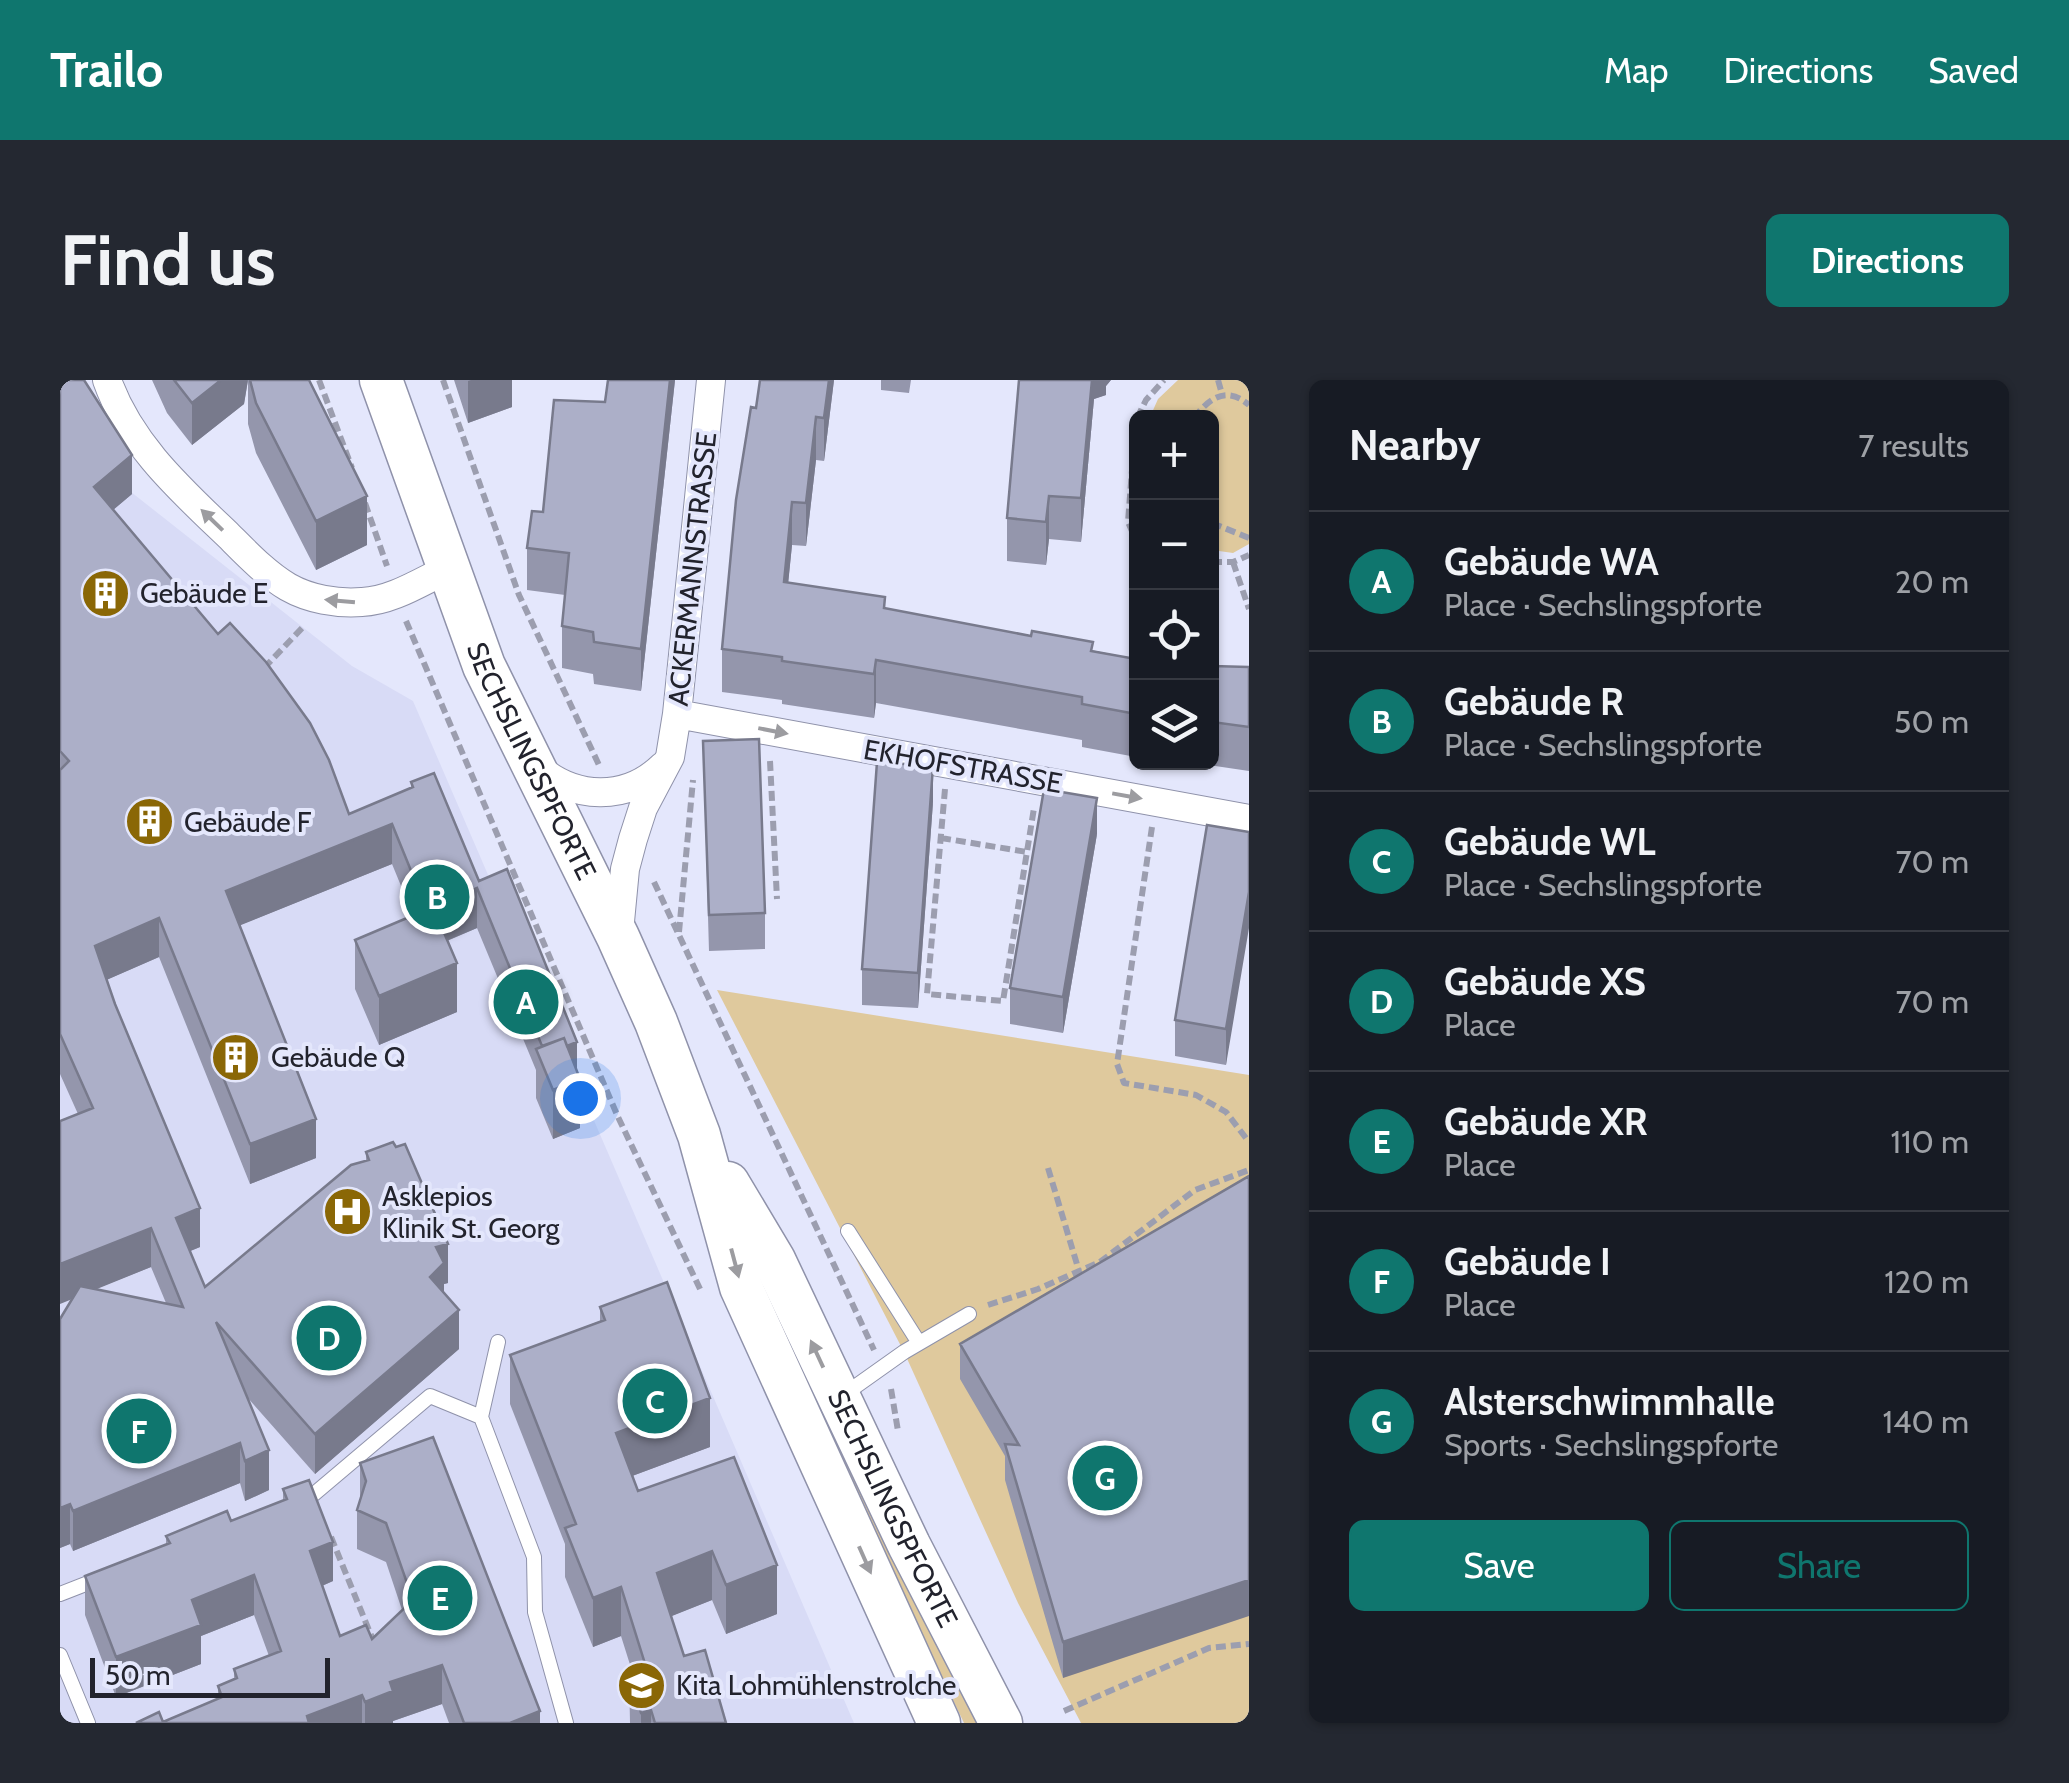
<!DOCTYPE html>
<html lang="en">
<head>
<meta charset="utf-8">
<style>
	:root { --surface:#171b24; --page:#242831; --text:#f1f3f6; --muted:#9ea1a6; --line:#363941; --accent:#0f766e }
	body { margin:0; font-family:Cabin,sans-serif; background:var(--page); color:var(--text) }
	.controls { position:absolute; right:30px; top:30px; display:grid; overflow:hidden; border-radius:15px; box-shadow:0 2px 8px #0004 }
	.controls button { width:90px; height:90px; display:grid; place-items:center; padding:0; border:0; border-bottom:2px solid var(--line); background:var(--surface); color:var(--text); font:50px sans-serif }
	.scale { position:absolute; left:30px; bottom:25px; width:240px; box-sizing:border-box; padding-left:10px; border:5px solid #22232d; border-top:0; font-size:28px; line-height:35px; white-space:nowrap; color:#22232d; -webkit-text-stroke:8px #e4e7fc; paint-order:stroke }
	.you { position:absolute; left:520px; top:718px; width:35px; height:35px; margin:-25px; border:8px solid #fff; border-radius:50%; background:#1a73e8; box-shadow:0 0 0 15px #1a73e833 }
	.badge { display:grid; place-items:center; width:65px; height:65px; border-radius:50%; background:var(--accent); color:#fff; font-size:32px; font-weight:700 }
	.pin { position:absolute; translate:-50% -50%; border:5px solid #fff; box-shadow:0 2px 10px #0006 }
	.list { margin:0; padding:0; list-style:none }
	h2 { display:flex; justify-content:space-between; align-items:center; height:130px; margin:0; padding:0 40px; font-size:42px }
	h2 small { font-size:32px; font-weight:400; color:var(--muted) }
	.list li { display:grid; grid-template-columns:65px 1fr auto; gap:30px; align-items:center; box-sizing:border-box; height:140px; padding:0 40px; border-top:2px solid var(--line) }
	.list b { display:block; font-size:38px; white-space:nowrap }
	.list p { margin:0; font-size:32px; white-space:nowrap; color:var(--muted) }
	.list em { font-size:32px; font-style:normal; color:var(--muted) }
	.actions { display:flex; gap:20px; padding:30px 40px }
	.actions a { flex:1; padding:22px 0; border:2px solid var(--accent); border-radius:15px; text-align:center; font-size:35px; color:var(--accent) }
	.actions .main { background:var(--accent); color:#fff }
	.icon { flex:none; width:55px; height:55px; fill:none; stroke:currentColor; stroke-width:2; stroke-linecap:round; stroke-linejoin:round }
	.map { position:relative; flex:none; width:1189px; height:1343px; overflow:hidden; border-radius:15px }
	header { display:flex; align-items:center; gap:60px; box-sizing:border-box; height:140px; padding:0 50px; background:var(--accent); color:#fff }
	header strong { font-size:48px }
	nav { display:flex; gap:55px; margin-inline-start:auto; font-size:35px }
	.intro { display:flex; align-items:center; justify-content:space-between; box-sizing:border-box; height:240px; padding:0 60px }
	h1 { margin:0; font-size:70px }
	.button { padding:25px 45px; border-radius:15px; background:var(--accent); color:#fff; font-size:35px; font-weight:700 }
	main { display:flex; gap:60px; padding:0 60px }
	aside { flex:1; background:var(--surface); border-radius:15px; box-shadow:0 2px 8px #0004 }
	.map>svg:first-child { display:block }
	.built { fill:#d8dbf6 }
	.green { fill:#dfc99d }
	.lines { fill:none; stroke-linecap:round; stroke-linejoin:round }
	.service-casing { stroke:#8f92aa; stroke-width:16 }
	.minor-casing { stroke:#8f92aa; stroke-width:30 }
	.primary-casing { stroke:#8f92aa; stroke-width:45 }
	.path { stroke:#9c9eaf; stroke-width:6; stroke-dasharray:10 5; stroke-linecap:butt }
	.service { stroke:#fff; stroke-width:14 }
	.minor { stroke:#fff; stroke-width:28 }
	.primary { stroke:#fff; stroke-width:42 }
	.wall { fill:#9496ac; fill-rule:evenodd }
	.shaded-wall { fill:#787a8c }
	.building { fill:#acafc8; stroke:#787a8c; stroke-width:2.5 }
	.oneway { fill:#9c9ca0 }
	.labels { text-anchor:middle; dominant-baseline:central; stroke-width:8; stroke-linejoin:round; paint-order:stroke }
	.street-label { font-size:28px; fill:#22232d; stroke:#e4e7fc }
	.poi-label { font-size:28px; fill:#22232d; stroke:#e4e7fc; text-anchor:start }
</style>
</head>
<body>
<header>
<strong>Trailo</strong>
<nav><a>Map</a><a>Directions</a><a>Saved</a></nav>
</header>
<div class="intro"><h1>Find us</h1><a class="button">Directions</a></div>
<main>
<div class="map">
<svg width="1189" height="1343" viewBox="0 0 1189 1343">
	<rect width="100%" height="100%" fill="#e4e7fc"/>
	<path class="built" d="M0,0H14L71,112L292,286L353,321L794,1343H0Z"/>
	<path class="green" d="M1118,0H1189V164L1173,173L1152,170V38L1090,37L1098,19Z
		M657,610L1189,695V1343H1021L958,1223L844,972Z
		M711,918L922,1343H904L704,927Z"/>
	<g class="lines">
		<defs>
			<path id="service" d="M788,851L859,963
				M782,1016L844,972L909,934
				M421,1037L438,962
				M237,1120L254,1114L370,1016L421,1037L474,1177L475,1232L506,1343
				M0,1214L41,1198
				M0,1275L28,1343"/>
			<path id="minor" d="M47,0C70,65 121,110 169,156C187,174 206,194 228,207C249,219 277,224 302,222C332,221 362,201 388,189
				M617,334L1189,439
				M476,386C514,420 566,422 603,386
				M559,552L565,489L573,459L583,428L610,377L617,334L651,0"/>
			<g id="primary">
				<path id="s1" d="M321,0L424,286L558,557L596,642L639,755L681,907L879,1343"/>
				<path id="s2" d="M668,803L714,880L849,1165L941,1343"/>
			</g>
		</defs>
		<use href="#service" class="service-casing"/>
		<use href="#minor" class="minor-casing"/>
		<use href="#primary" class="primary-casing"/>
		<path class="path" d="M259,0L292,88
			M383,0L459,215L539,385
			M1158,0L1162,14
			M1079,31L1095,38
			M1077,38L1086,20L1104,0
			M1134,38C1150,17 1167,6 1189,25
			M1076,39L1068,142L1076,160
			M305,123L327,186
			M1152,143L1189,158
			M1152,182H1173L1189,175
			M1173,182L1189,229
			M346,241L558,737L641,911
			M204,288L245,245
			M710,381L717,519
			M885,409L867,614L943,621L974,428
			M1092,447L1057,684L1064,703L1136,715L1166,732L1189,762
			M881,458L967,472
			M594,502L814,970
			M619,552L633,400
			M988,788L1019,891
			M928,925L978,909L1040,882L1135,810L1189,790
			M831,1009L838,1051
			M271,1157L315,1265
			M1004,1331L1149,1268L1189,1264"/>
		<use href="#service" class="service"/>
		<use href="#minor" class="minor"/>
		<use href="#primary" class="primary"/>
	</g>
	<path class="wall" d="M92,0H249L307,165L256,190L196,73L188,44V0L184,24L132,65L107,33Z
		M394,0H452V27L408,43Z
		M548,0H615L581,311L534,304L533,294L502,288V246L505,215L467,210V168L483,132L545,22Z
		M774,0L764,81L756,80L746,166L732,165L728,203L825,229L1076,279V377L1022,367V360L816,323L814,338L722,324V320L662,312V269L696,28Z
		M821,0H851L849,13L821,10Z
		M959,0H1051L1046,6V15L1034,19L1021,162L989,159L986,185L947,181V138Z
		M0,2L72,114L53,130L289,434L351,408V402L419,501L517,692L520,748L493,759L476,718V690L417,548L387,561L397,632L319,665L295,609V560L353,535L332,484L180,545L256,778L190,804L99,577L46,600L140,867L130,871L145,907L306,781V772L388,903L384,904V913L399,969L255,1094L187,1017L209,1110L185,1121L180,1103L13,1171L10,1164L0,1168V939L12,919L18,734L0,694ZM91,887L106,923L35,909Z
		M1152,286L1189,287V391L1135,383L1134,388L1107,382H1152Z
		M643,361L705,533V569L649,571Z
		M873,422L858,628L802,625V589Z
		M1189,452L1166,685L1115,676V640Z
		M1037,454L1003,653L950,644V608Z
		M1189,796L1003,1298L945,1100V1076L900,999V964Z
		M540,927L650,1067L572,1096L578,1111L674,1077L717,1234L666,1254L652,1220L611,1236L624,1276L666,1343H570L569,1292L572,1291L561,1256L533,1267L505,1197V1164L450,1024V975L540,941Z
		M300,1083L480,1343H389L382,1324L333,1341V1343H76L103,1342L158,1319V1306L174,1300V1289L209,1276L194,1235L141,1256V1284L56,1317L25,1235V1196L106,1164V1156L171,1141L223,1120V1109L273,1201L262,1206L280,1256L312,1259L342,1230L326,1182L297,1169V1130L300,1120Z"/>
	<path class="shaded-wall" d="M161,0H188L184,24L132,65V23Z
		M411,0H452V27L408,43V1Z
		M610,0H615L581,311V269Z
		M769,0H774L764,81V38Z
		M1032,0H1051L1046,6V15L1034,19L1021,162V118Z
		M756,37V80L746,166V123Z
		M72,75V114L34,146V107Z
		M307,116V165L256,190V141Z
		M989,116V159L986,185V142Z
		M732,122V165L724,245V202Z
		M816,280V323L814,338V294Z
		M873,386V422L858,628V593Z
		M1037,418V454L1003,653V617Z
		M332,444V484L166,551V511Z
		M417,508V548L367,569V530Z
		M1189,512V548L1166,685V649Z
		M99,538V577L35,605V566Z
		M397,583V632L319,665V616Z
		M517,662V700L520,699V748L493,759V710L486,674Z
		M256,739V778L190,804V764Z
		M140,828V867L116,877V838Z
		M91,848V887L0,924V884Z
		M388,864V903L384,904V923L370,897L376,867Z
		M399,930V969L255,1094V1054Z
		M650,1018V1067L556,1102V1053Z
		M180,1063V1103L13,1171V1131Z
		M209,1070V1110L185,1121V1081Z
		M10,1124V1164L0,1168V1128Z
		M273,1162V1201L250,1211V1171Z
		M652,1171V1220L597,1242V1193Z
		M717,1185V1234L666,1254V1205Z
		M194,1195V1235L141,1256V1284L56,1317V1277L132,1220Z
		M1189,1200V1236L1003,1298V1262Z
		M561,1207V1256L533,1267V1218Z
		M382,1285V1324L333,1341V1343H305V1322L330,1302Z
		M302,1315V1343H247V1336Z
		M591,1330V1343H581V1333Z
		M480,1331V1343H450Z"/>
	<path class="building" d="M3,0H24L72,75L34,107L158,254L170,243L206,282L250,343L269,380L289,434L353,407L351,402L374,393L419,501L447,489L517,662L507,666L504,658L482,666L417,508L367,530L332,444L166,511L256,739L190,764L99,538L35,566L55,624L140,828L116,838L145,907L291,785L309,780L306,772L333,762L336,767L345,764L388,864L376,867L384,883L370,897L399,930L255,1054L156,942L209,1070L185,1081L180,1063L13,1131L10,1124L0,1128V939L20,906L123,927L91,848L0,884V741L33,728L0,654V390L9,381L0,371V2Z
		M114,0H161L132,23Z
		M190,0H249L307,116L256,141L196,23Z
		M548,0H610L581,269L534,262L533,252L502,246L509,173L467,168L472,131L483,132L494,20L545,22Z
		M700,0H769L764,38L756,37L746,123L732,122L724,202L825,217L824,228L971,256L972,251L1033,262L1031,271L1076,279V334L1022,324V317L816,280L814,294L722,281V277L662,269L676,120L691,27L696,28Z
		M959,0H1032L1021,118L989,116L986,142L947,138Z
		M1152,286L1189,287V347L1152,342Z
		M699,359L705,533L649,535L643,361Z
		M817,382L873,386L858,593L802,589Z
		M984,409L1037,418L1003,617L950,608Z
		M1147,445L1189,452V512L1166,649L1115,640Z
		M373,527L397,583L319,616L295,560Z
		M504,658L520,699L493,710L476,669Z
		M1189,796V1200L1003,1262L945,1064L959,1065L900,964Z
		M607,902L650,1018L556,1053L578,1111L674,1077L717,1185L666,1205L652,1171L597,1193L624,1276L645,1270L666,1343H595L591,1330L581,1333L569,1292L586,1287L561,1207L533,1218L505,1148L516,1144L450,975L545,940L540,927Z
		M373,1057L480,1331L450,1343H404L382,1285L330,1302L333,1311L305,1322L302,1315L247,1336L249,1343H76L99,1332L103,1342L162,1317L158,1306L177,1298L174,1289L221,1271L194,1195L132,1220L141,1245L56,1277L25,1196L110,1163L106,1156L167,1131L171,1141L227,1119L223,1109L249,1100L273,1162L250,1171L280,1256L306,1245L312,1259L353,1220L326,1143L297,1130L306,1101L300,1083Z"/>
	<defs><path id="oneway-solid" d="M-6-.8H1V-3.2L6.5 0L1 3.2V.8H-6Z" transform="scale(2.5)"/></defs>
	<g class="oneway">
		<use href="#oneway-solid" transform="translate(152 140) rotate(-136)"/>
		<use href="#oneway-solid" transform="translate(280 221) rotate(-175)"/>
		<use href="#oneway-solid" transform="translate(713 351) rotate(11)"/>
		<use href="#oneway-solid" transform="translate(1067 416) rotate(10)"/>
		<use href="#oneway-solid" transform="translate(675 883) rotate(75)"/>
		<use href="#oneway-solid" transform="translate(757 974) rotate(-115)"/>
		<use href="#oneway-solid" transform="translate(805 1180) rotate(66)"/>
	</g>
	<defs>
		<symbol id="building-disc" viewBox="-11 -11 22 22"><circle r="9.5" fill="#8a6706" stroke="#e4e7fc"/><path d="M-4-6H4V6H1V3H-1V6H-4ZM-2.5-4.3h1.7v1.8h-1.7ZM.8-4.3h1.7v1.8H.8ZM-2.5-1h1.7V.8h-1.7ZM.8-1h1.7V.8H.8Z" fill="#fff"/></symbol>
		<symbol id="hospital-disc" viewBox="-11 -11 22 22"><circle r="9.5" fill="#8a6706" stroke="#e4e7fc"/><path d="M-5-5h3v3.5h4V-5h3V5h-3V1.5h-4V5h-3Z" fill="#fff"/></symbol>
		<symbol id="school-disc" viewBox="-11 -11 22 22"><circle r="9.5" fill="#8a6706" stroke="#e4e7fc"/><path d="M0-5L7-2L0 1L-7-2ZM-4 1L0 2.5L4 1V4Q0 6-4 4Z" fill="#fff"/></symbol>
	</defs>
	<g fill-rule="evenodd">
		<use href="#building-disc" x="18" y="186" width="55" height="55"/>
		<use href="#building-disc" x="62" y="414" width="55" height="55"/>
		<use href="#building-disc" x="148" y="650" width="55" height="55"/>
		<use href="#hospital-disc" x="260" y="804" width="55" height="55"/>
		<use href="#school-disc" x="554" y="1278" width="55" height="55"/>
	</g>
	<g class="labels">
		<g class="street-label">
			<text transform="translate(632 189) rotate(-84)">ACKERMANNSTRASSE</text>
			<text stroke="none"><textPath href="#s1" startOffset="410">SECHSLINGSPFORTE</textPath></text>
			<text transform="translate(903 386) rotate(10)">EKHOFSTRASSE</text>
			<text stroke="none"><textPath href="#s2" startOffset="365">SECHSLINGSPFORTE</textPath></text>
		</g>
		<g class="poi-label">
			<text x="80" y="213">Gebäude E</text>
			<text x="124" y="442">Gebäude F</text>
			<text x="211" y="677">Gebäude Q</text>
			<text x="322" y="816">Asklepios<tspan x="322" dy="32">Klinik St. Georg</tspan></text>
			<text x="616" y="1305">Kita Lohmühlenstrolche</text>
		</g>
	</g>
</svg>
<div class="controls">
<button>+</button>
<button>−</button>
<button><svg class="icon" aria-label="locate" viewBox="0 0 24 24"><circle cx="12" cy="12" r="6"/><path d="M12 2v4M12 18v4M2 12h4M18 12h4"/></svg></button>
<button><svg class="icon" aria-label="layers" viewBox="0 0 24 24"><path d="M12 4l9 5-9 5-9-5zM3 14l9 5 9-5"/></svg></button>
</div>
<div class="scale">50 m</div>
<div class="you"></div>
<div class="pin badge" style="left:466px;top:622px">A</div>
<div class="pin badge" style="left:377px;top:517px">B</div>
<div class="pin badge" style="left:595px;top:1021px">C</div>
<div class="pin badge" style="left:269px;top:958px">D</div>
<div class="pin badge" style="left:380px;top:1218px">E</div>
<div class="pin badge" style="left:79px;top:1051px">F</div>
<div class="pin badge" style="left:1045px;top:1098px">G</div>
</div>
<aside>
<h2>Nearby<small>7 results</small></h2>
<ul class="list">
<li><span class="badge">A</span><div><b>Gebäude WA</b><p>Place · Sechslingspforte</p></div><em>20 m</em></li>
<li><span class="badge">B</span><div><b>Gebäude R</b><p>Place · Sechslingspforte</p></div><em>50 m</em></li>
<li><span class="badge">C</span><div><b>Gebäude WL</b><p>Place · Sechslingspforte</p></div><em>70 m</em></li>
<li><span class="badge">D</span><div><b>Gebäude XS</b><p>Place</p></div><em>70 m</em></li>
<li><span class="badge">E</span><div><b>Gebäude XR</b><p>Place</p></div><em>110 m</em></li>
<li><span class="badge">F</span><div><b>Gebäude I</b><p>Place</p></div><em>120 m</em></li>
<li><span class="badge">G</span><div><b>Alsterschwimmhalle</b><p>Sports · Sechslingspforte</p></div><em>140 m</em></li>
</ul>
<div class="actions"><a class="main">Save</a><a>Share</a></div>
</aside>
</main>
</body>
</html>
